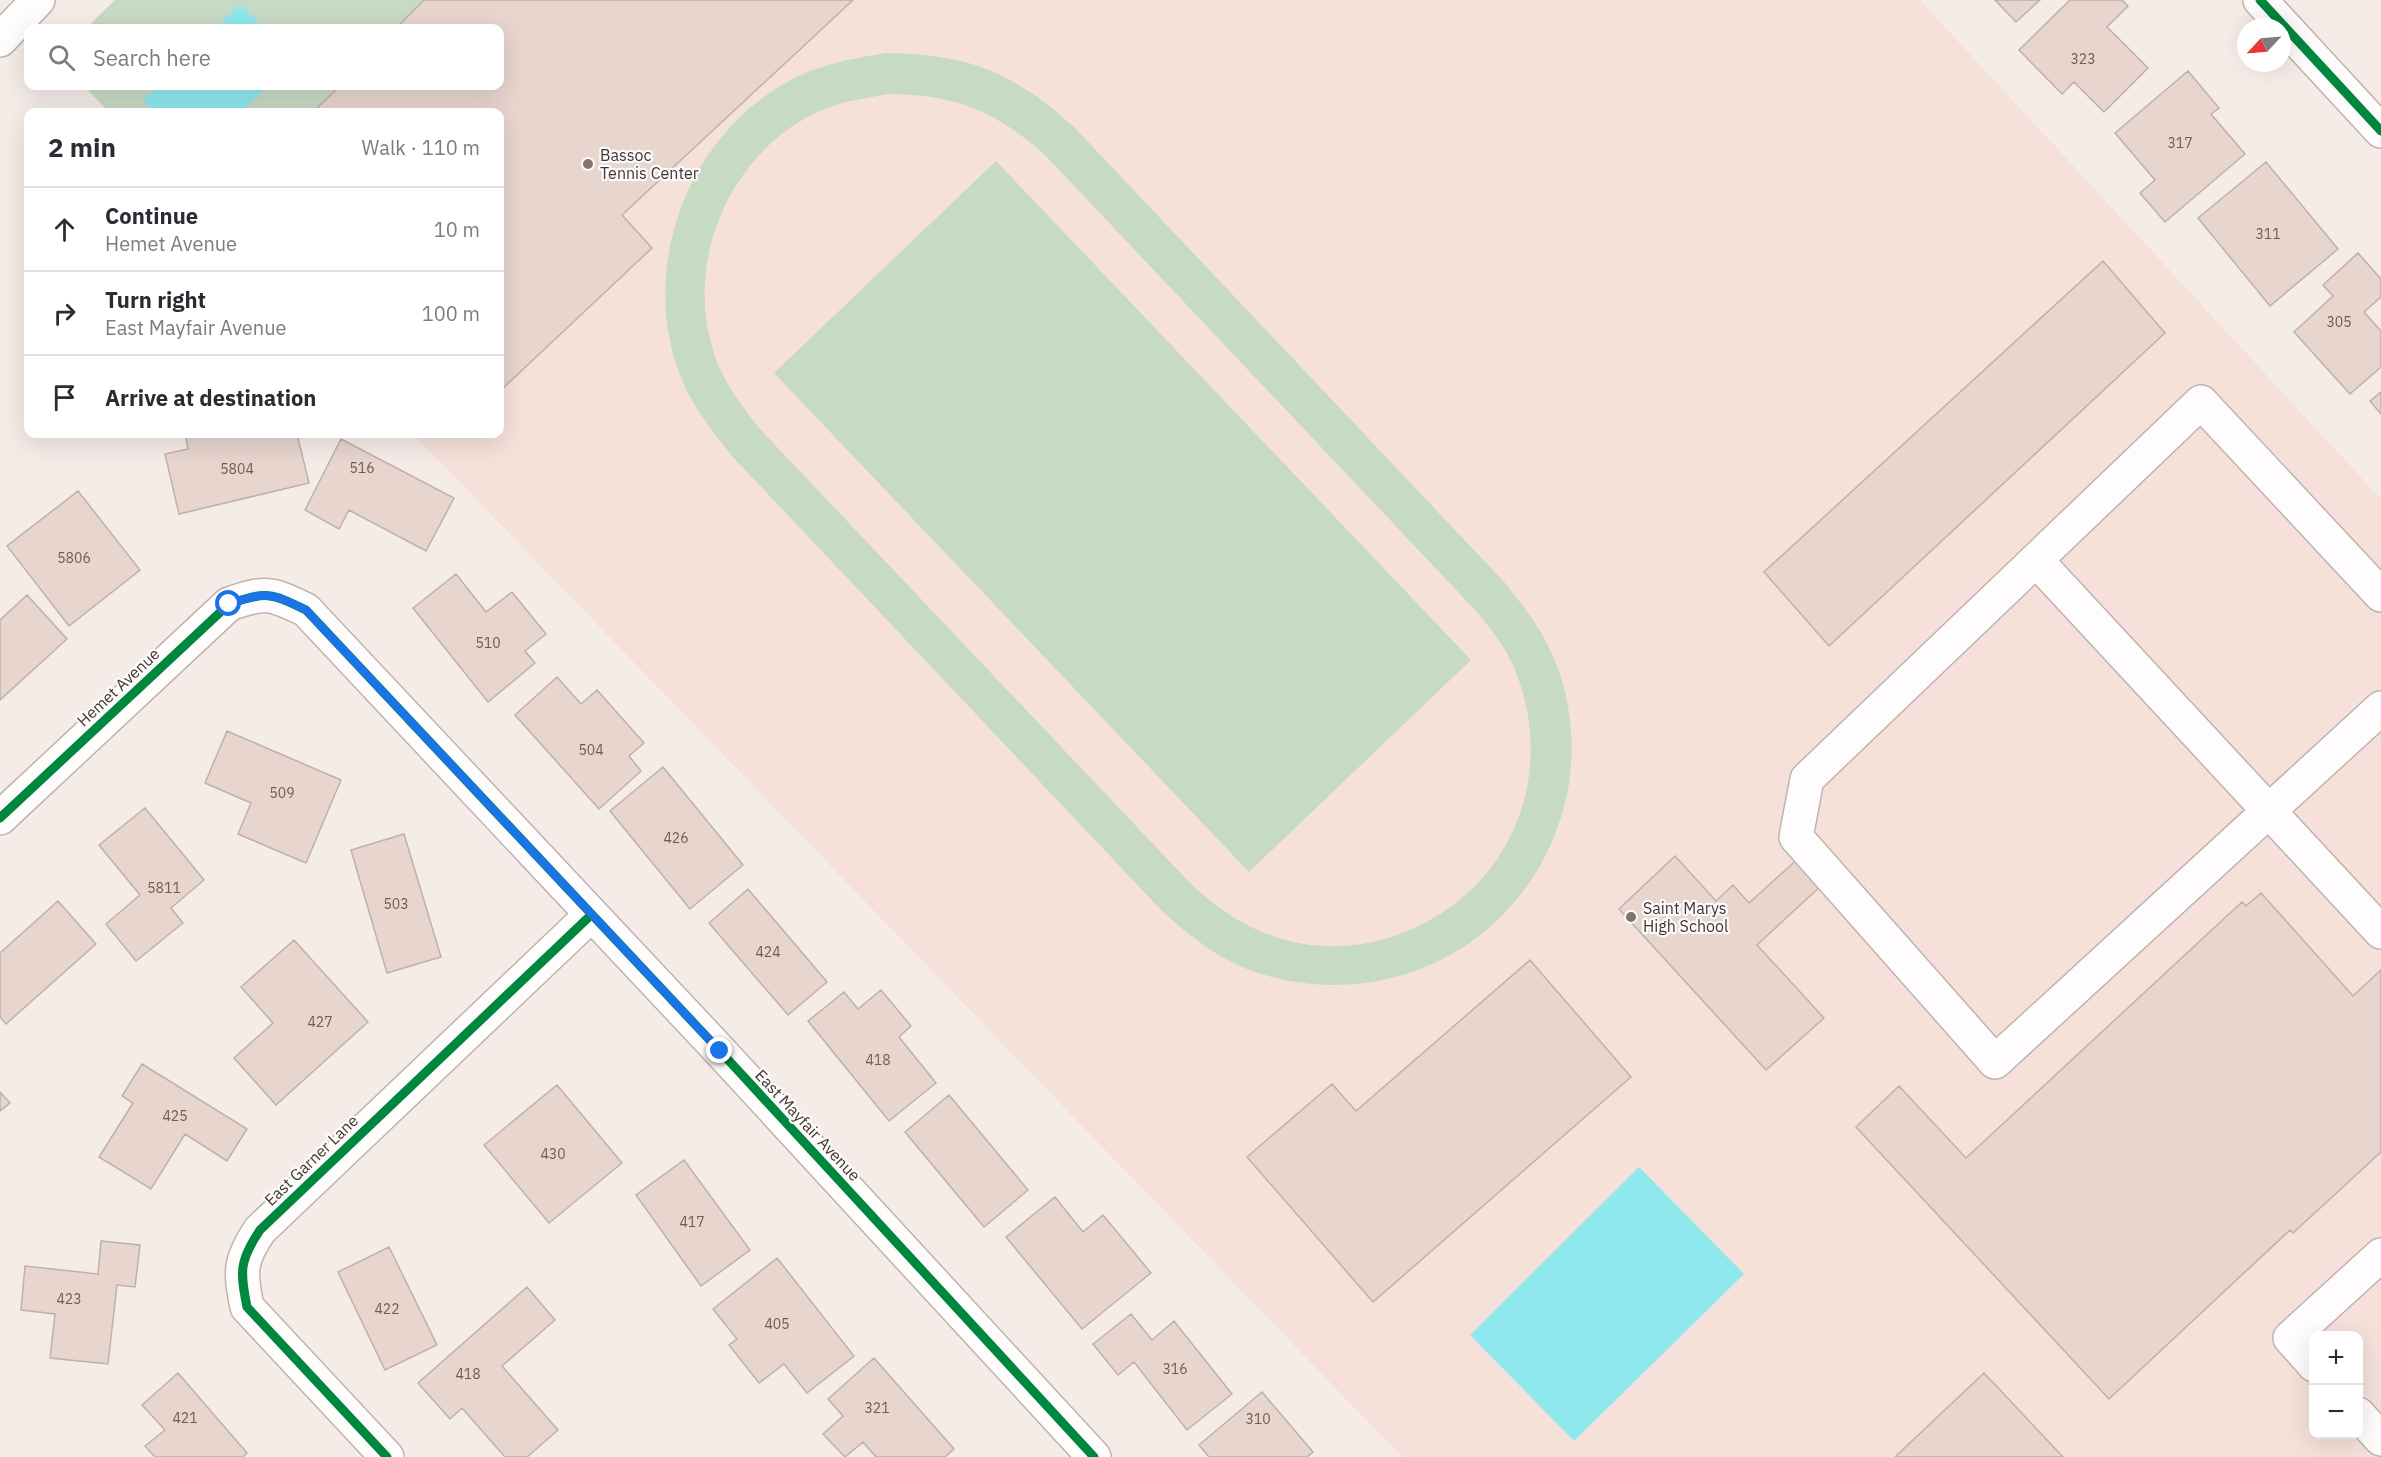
<!DOCTYPE html>
<html lang="en">
<head>
<meta charset="utf-8">
<style>
	:root { --surface:#fff; --page:#f2f2f3; --text:#2b2b33; --muted:#7c7c81; --line:#e1e1e2 }
	body { margin:0; font-family:"IBM Plex Sans",sans-serif; background:var(--page); color:var(--text) }
	.controls { position:absolute; right:18px; bottom:18px; display:grid; overflow:hidden; border-radius:12px; box-shadow:0 6px 24px #0002 }
	.controls button { width:54px; height:54px; display:grid; place-items:center; padding:0; border:0; border-bottom:2px solid var(--line); background:var(--surface); color:var(--text); font:30px sans-serif }
	.compass { position:absolute; left:2237px; top:18px; width:54px; height:54px; border-radius:50%; background:var(--surface); box-shadow:0 6px 24px #0002; rotate:244deg }
	.stop { position:absolute; width:18px; height:18px; margin:-14px; border:4px solid #1a73e8; border-radius:50%; background:#fff }
	.stop.end { background:#1a73e8; border-color:#fff; box-shadow:0 2px 6px #0008 }
	.list { margin:0; padding:0; list-style:none }
	h2 { display:flex; justify-content:space-between; align-items:center; height:78px; margin:0; padding:0 24px; font-size:26px }
	h2 small { font-size:20px; font-weight:400; color:var(--muted) }
	.list li { display:grid; grid-template-columns:39px 1fr auto; gap:18px; align-items:center; box-sizing:border-box; height:84px; padding:0 24px; border-top:2px solid var(--line) }
	.list b { display:block; font-size:22px; white-space:nowrap }
	.list p { margin:0; font-size:20px; white-space:nowrap; color:var(--muted) }
	.list em { font-size:20px; font-style:normal; color:var(--muted) }
	.icon { flex:none; width:33px; height:33px; fill:none; stroke:currentColor; stroke-width:2; stroke-linecap:round; stroke-linejoin:round }
	.map { position:relative; flex:none; width:2381px; height:1457px; overflow:hidden }
	.search { position:absolute; background:var(--surface); box-shadow:0 6px 24px #0002; left:24px; top:24px; width:480px; height:66px; display:flex; align-items:center; gap:15px; box-sizing:border-box; padding:0 21px; border-radius:12px; color:var(--muted); font-size:22px }
	.panel { position:absolute; background:var(--surface); box-shadow:0 6px 24px #0002; left:24px; top:108px; width:480px; height:330px; border-radius:12px }
	.map>svg:first-child { display:block }
	.built { fill:#f5e1da; fill-rule:evenodd }
	.green { fill:#c7dac3; fill-rule:evenodd }
	.water { fill:#8ee8ee }
	.building { fill:#e7d5ce; stroke:#bcb1ad; stroke-width:1.5 }
	.lines { fill:none; stroke-linecap:round; stroke-linejoin:round }
	.minor-casing { stroke:#bfb3af; stroke-width:36 }
	.minor { stroke:#fefcfc; stroke-width:33 }
	.cycleway-casing { stroke:#fbfbfb; stroke-width:13 }
	.cycleway { stroke:#00873e; stroke-width:9 }
	.route { stroke:#1a73e8; stroke-width:8 }
	.poi-dot { fill:#82746f; stroke:#fbfbfb; stroke-width:2 }
	.labels { text-anchor:middle; dominant-baseline:central; stroke-width:4.5; stroke-linejoin:round; paint-order:stroke }
	.number-label { font-size:14px; fill:#6d5c56 }
	.poi-label { font-size:16px; fill:#44342e; stroke:#fbfbfb; text-anchor:start }
	.street-label { font-size:16px; fill:#44342e; stroke:#fbfbfb }
</style>
</head>
<body>
<div class="map">
<svg width="2381" height="1457" viewBox="0 0 2381 1457">
	<rect width="100%" height="100%" fill="#f5ece8"/>
	<path class="built" d="M424,0H1920L2381,499V1457H1402L413,434H500V112H313L339,86H500V28H396ZM2314,1336H2358V1434H2314Z"/>
	<path class="green" d="M115,0H424L396,28H86Z
		M887,53C971,55 1011,71 1074,127L1506,584C1521,603 1536,622 1547,644C1573,693 1578,755 1564,807C1527,943 1391,1015 1258,973C1221,961 1191,937 1163,912L731,455C714,433 697,412 685,387C632,271 690,121 808,72C833,62 860,57 887,53ZM889,94C956,95 994,110 1045,155L1477,612C1490,628 1504,645 1513,665C1559,771 1513,889 1405,932C1363,950 1310,951 1267,934C1238,923 1214,905 1191,884L759,428C745,410 731,392 721,371C677,275 725,152 822,110C843,101 866,98 889,94Z
		M84,86H340L313,112H109Z
		M996,161L1471,660L1249,872L774,373Z"/>
	<path class="water" d="M240,4L264,28H216Z
		M158,86H268L241,112H155L143,100Z
		M1639,1167L1744,1274L1574,1441L1470,1335Z"/>
	<path class="building" d="M424,0H853L622,215L652,248L500,391V112H313L340,86H500V28H396Z
		M1995,0H2040L2016,22Z
		M2070,0H2122L2128,6L2107,27L2148,68L2104,112L2074,82L2062,94L2019,50Z
		M2188,71L2219,108L2211,114L2245,154L2165,222L2140,193L2155,180L2115,133Z
		M2266,162L2338,249L2270,306L2198,218Z
		M2358,253L2381,279V297L2364,312L2381,331V367L2350,394L2294,332L2333,296L2323,285Z
		M2103,261L2165,333L1829,646L1764,572Z
		M2381,392V414L2370,401Z
		M185,434H297L309,483L179,514L165,454L188,449Z
		M341,439L454,498L426,551L349,510L339,529L305,510Z
		M78,491L140,570L69,626L7,546Z
		M456,574L486,612L512,592L546,634L525,651L535,663L488,702L413,608Z
		M27,595L67,639L0,700V620Z
		M557,677L581,704L597,690L644,743L629,756L641,771L599,809L515,715Z
		M227,731L341,780L306,863L238,834L251,803L205,783Z
		M663,767L743,865L690,909L610,811Z
		M145,808L204,880L171,908L183,923L136,961L106,924L140,895L99,845Z
		M404,834L441,957L387,973L351,850Z
		M1675,856L1716,901L1733,885L1749,903L1800,857L1824,883L1757,945L1824,1018L1766,1070L1619,909Z
		M748,889L827,982L788,1015L709,923Z
		M2261,893L2353,996L2381,970V1152L2293,1233L2290,1230L2109,1399L1856,1127L1899,1086L1966,1158L2242,902L2246,906Z
		M58,901L96,944L6,1024L0,1017V953Z
		M294,940L368,1022L276,1105L234,1058L273,1023L241,987Z
		M1530,960L1631,1077L1373,1302L1247,1157L1332,1084L1356,1111Z
		M881,990L911,1026L899,1037L936,1083L889,1121L808,1021L844,992L858,1009Z
		M142,1064L247,1129L227,1161L185,1134L151,1189L99,1157L133,1103L122,1096Z
		M557,1085L622,1163L549,1223L484,1145Z
		M0,1092L10,1103L0,1111Z
		M949,1095L1028,1190L984,1227L905,1132Z
		M684,1160L750,1250L701,1286L636,1195Z
		M1055,1197L1083,1232L1103,1215L1151,1273L1082,1329L1006,1237Z
		M101,1241L140,1245L135,1287L117,1285L108,1364L50,1358L55,1314L21,1310L25,1266L98,1274Z
		M389,1247L437,1345L385,1370L338,1272Z
		M777,1258L854,1356L807,1393L784,1364L759,1383L729,1345L737,1339L713,1309Z
		M527,1287L555,1320L502,1366L558,1430L527,1457H505L462,1408L450,1419L418,1383Z
		M1131,1314L1152,1340L1174,1321L1232,1394L1187,1430L1134,1362L1118,1375L1093,1344Z
		M874,1358L954,1449L945,1457H876L863,1442L845,1457L823,1434L843,1416L828,1399Z
		M178,1373L247,1453L243,1457H155L145,1446L165,1430L142,1405Z
		M1984,1373L2063,1457H1895Z
		M1262,1392L1313,1452L1307,1457H1209L1199,1445Z"/>
	<g class="lines">
		<defs>
			<path id="minor" d="M2260,0L2381,131
				M0,40L38,0
				M2036,560L2381,932
				M2381,595L2201,402L1807,779L1796,837L1995,1062L2381,708
				M0,818L229,604C266,591 271,593 306,610L720,1051L1094,1457
				M2314,1365L2290,1338L2381,1255
				M2358,1414L2381,1439
				M387,1457L247,1307C240,1272 239,1261 260,1230L591,915"/>
		</defs>
		<use href="#minor" class="minor-casing"/>
		<use href="#minor" class="minor"/>
		<defs>
			<path id="cycleway" d="M2260,0L2381,131
				M0,818L229,604C266,591 271,593 306,610L720,1051L1094,1457
				M387,1457L247,1307C240,1272 239,1261 260,1230L591,915"/>
		</defs>
		<use href="#cycleway" class="cycleway-casing"/>
		<use href="#cycleway" class="cycleway"/>
	</g>
	<g class="lines">
		<path class="route" d="M229,604C266,591 271,593 306,610L720,1051"/>
	</g>
	<g class="poi-dot">
		<circle cx="588" cy="164" r="6"/>
		<circle cx="1631" cy="917" r="6"/>
	</g>
	<g class="labels">
		<g class="number-label">
			<text x="2083" y="59">323</text>
			<text x="2180" y="143">317</text>
			<text x="2268" y="234">311</text>
			<text x="2339" y="322">305</text>
			<text x="362" y="468">516</text>
			<text x="237" y="469">5804</text>
			<text x="74" y="558">5806</text>
			<text x="488" y="643">510</text>
			<text x="591" y="750">504</text>
			<text x="282" y="793">509</text>
			<text x="676" y="838">426</text>
			<text x="164" y="888">5811</text>
			<text x="396" y="904">503</text>
			<text x="768" y="952">424</text>
			<text x="320" y="1022">427</text>
			<text x="878" y="1060">418</text>
			<text x="175" y="1116">425</text>
			<text x="553" y="1154">430</text>
			<text x="692" y="1222">417</text>
			<text x="69" y="1299">423</text>
			<text x="387" y="1309">422</text>
			<text x="777" y="1324">405</text>
			<text x="1175" y="1369">316</text>
			<text x="468" y="1374">418</text>
			<text x="877" y="1408">321</text>
			<text x="185" y="1418">421</text>
			<text x="1258" y="1419">310</text>
		</g>
		<g class="poi-label">
			<text x="600" y="155">Bassoc<tspan x="600" dy="18">Tennis Center</tspan></text>
			<text x="1643" y="908">Saint Marys<tspan x="1643" dy="18">High School</tspan></text>
		</g>
		<g class="street-label">
			<text transform="translate(118 687) rotate(-43)">Hemet Avenue</text>
			<text transform="translate(808 1125) rotate(47)">East Mayfair Avenue</text>
			<text transform="translate(311 1160) rotate(-44)">East Garner Lane</text>
		</g>
	</g>
</svg>
<div class="controls">
<button>+</button>
<button>−</button>
</div>
<svg class="compass" viewBox="-18 -18 36 36"><path d="M0-13l5 13h-10z" fill="#e53935"/><path d="M0 13l5-13h-10z" fill="#7c7c81"/></svg>
<div class="stop" style="left:229px;top:604px"></div>
<div class="stop end" style="left:720px;top:1051px"></div>
<div class="search"><svg class="icon" aria-label="search" viewBox="0 0 24 24"><circle cx="10" cy="10" r="6"/><path d="M15 15l6 6"/></svg>Search here</div>
<section class="panel">
<h2>2 min<small>Walk · 110 m</small></h2>
<ul class="list">
<li><svg class="icon" aria-label="ahead" viewBox="0 0 24 24"><path d="M12 20V5M6 11l6-6 6 6"/></svg><div><b>Continue</b><p>Hemet Avenue</p></div><em>10 m</em></li>
<li><svg class="icon" aria-label="right" viewBox="0 0 24 24"><path d="M7 20v-9h11M14 6l5 5-5 5"/></svg><div><b>Turn right</b><p>East Mayfair Avenue</p></div><em>100 m</em></li>
<li><svg class="icon" aria-label="arrive" viewBox="0 0 24 24"><path d="M6 21V4h12l-3 4 3 4H6"/></svg><div><b>Arrive at destination</b></div></li>
</ul>
</section>
</div>
</body>
</html>
